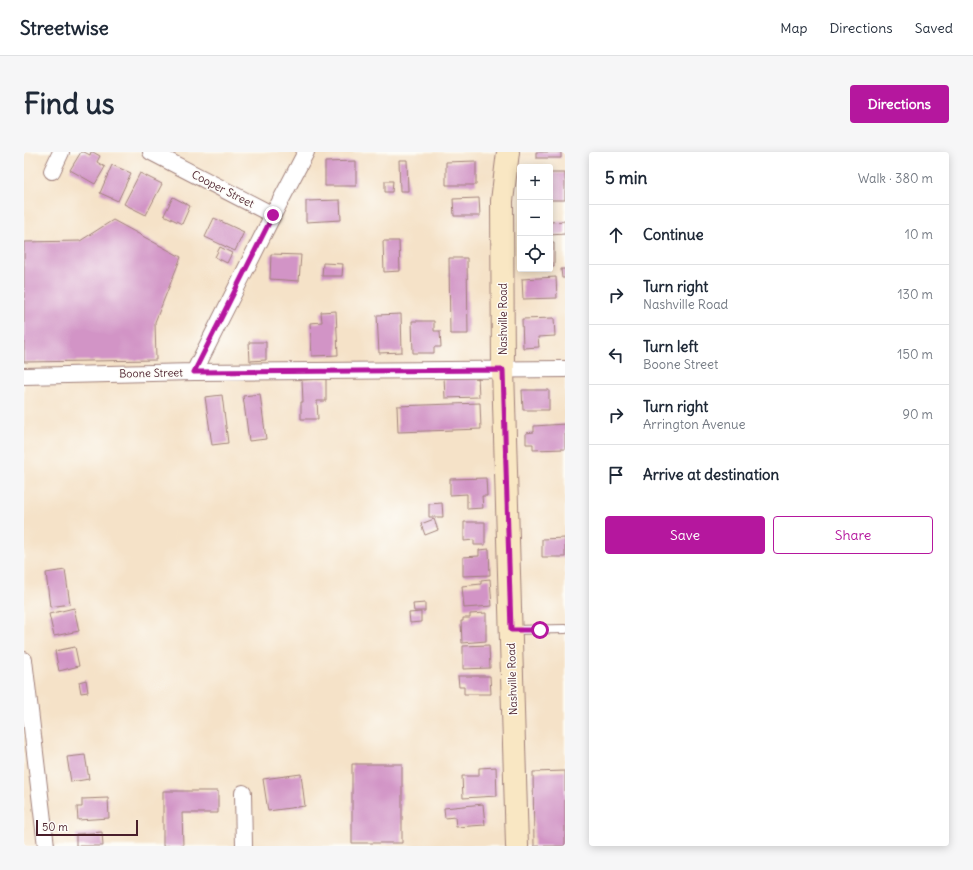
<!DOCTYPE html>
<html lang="en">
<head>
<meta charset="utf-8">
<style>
	:root { --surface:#fff; --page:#f6f6f7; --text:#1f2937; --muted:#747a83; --line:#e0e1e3; --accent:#b5179e }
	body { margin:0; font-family:Delius,sans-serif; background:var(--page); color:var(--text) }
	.controls { position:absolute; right:12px; top:12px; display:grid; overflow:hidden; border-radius:4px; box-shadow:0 2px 10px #0003 }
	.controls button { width:36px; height:36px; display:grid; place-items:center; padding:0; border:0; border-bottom:1px solid var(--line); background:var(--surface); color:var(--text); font:20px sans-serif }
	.scale { position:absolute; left:12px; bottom:10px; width:102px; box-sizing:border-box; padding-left:4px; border:2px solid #4a1f2b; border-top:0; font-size:11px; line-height:14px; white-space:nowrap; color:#4a1f2b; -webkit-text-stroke:3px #fdfcf7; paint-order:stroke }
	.stop { position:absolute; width:12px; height:12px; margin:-9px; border:3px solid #b5179e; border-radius:50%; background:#fff }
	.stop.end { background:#b5179e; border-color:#fff; box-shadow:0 1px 4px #0008 }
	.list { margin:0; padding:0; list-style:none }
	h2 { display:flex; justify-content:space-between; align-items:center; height:52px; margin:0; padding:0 16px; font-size:17px }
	h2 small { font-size:13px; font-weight:400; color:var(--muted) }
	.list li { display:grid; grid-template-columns:26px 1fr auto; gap:12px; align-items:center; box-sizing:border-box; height:60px; padding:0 16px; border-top:1px solid var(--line) }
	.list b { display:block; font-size:15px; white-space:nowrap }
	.list p { margin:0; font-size:13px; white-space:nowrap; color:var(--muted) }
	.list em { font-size:13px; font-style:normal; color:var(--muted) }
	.actions { display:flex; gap:8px; padding:12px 16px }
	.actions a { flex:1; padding:9px 0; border:1px solid var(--accent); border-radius:4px; text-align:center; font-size:14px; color:var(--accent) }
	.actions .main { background:var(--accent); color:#fff }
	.icon { flex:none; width:22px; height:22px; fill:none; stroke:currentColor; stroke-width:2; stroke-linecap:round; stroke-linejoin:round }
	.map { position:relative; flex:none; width:541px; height:694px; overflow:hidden; border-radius:4px }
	header { display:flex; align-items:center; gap:24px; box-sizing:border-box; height:56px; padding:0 20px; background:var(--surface); border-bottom:1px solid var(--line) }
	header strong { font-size:19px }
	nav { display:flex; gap:22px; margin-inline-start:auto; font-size:14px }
	.intro { display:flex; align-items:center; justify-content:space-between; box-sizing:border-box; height:96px; padding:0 24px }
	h1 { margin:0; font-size:28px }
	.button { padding:10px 18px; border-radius:4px; background:var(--accent); color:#fff; font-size:14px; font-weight:700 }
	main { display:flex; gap:24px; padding:0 24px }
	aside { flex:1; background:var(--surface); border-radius:4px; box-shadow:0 2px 10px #0003 }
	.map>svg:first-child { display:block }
	.building { fill:#d294c6 }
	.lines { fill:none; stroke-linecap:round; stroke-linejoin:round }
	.lane-casing { stroke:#a0807a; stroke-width:10 }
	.street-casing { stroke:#a0807a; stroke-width:18 }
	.secondary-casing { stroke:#a0807a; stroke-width:24 }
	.lane { stroke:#fff; stroke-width:8 }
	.street { stroke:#fff; stroke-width:16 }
	.secondary { stroke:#f9e7c3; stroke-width:22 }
	.route { stroke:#b5179e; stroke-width:5 }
	.labels { text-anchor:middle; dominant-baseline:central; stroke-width:3; stroke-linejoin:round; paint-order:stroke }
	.street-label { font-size:11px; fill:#4a1f2b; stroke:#fdfcf7 }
</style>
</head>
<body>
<header>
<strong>Streetwise</strong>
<nav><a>Map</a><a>Directions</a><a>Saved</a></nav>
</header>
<div class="intro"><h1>Find us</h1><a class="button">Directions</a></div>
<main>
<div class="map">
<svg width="541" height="694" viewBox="0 0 541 694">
	<rect width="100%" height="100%" fill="#fdfcf7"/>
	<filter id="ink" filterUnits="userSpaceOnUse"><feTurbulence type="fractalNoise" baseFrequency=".025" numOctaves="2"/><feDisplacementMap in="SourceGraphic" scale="8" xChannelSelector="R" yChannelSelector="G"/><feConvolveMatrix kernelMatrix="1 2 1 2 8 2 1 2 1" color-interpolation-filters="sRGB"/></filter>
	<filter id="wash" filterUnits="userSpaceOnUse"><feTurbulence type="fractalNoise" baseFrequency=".012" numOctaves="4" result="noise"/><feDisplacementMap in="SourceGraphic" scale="16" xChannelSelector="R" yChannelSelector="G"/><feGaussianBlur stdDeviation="0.9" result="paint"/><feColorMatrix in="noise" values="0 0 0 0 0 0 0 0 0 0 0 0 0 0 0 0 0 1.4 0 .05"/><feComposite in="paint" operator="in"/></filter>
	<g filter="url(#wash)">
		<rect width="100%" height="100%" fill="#f5e2c8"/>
		<g id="blocks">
			<path class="building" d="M57,0H60L66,3L67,0H69L76,4L73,10L81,15L71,32L46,18Z
				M512,0H537V6H512Z
				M375,8H383L384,39H376Z
				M332,9V34H301V10Z
				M452,9V33H422V10Z
				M88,13L107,21L94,49L76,41Z
				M116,21L138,32L122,63L100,52Z
				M526,21H541V48H526Z
				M361,29H369L368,40H361Z
				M149,45L166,54L158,72L140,63Z
				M455,46L456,64H430L429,47Z
				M316,48L317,68L282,70V49Z
				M190,66L220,80L211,99L181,85Z
				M89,68L157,105L131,170L132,208L0,210V90L56,89Z
				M541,69V82L526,83V70Z
				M359,89H375L376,119L360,120Z
				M526,90H530V114H526Z
				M196,95L208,101L203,111L191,105Z
				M247,102L277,103L275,129L246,127Z
				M425,106H443L444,182H426Z
				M299,111L319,112L318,124H298Z
				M537,117H541V126H538Z
				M532,125L533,146L499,147L498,127Z
				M312,159L314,203L288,204L286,171L298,170L297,160Z
				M377,162L378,200L355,201L353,163Z
				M530,166L531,184L514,185L515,195L499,196L498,167Z
				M388,169H410V179H416L417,195H410V201H389Z
				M225,190H242V208L226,209Z
				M454,224L455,245L421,246L420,225Z
				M302,227V249H293L294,267H277V250H279L278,228Z
				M498,238H525V258H499Z
				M236,242L242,287L225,289L219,244Z
				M198,243L204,291L188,293L181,245Z
				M456,251L457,277L374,280L373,254Z
				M541,272V297L509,298V292H502V281L510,280V274Z
				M462,326L463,344H458L459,356L443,357V342L426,343V327Z
				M418,351L419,365H405V352Z
				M410,367L414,378L401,383L397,372Z
				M440,370H461V393H450V388L440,389Z
				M541,386V405H518V387Z
				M465,397L466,423L439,424V405L455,404V398Z
				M41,418L46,452L26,455L22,421Z
				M466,427L468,454L440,456L438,434L457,432V428Z
				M401,451V459H390L389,452Z
				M50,456L55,479L30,484L25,462Z
				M397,460V470L386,471L385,461Z
				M462,461V489L438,491L437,469H439V466H446V462Z
				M465,493L466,516L439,517V494Z
				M51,495L55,514L35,519L31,499Z
				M434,524H466L467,542H440V535H435Z
				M62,528L64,540L57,541L55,530Z
				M61,603L65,627L47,630L43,605Z
				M328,612H378V691H328Z
				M472,615L473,644L439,646L438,624H455V616Z
				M541,619V694H510L509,620Z
				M277,622L281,654L244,659L239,627Z
				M139,639H194V661H158L159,694H139Z
				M84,646L85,666L54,668L53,655H58V647Z
				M459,652L461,673L432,675L431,665L421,666L420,656Z
				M78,680L79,694H52V682Z"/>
		</g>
	</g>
	<g filter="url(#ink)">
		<use href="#blocks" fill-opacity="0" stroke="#a0807a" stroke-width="1"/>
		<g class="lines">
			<defs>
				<path id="lane" d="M488,478L541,477"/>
				<path id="street" d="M127,0L249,63
					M28,19L37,0
					M170,220L249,63L282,0
					M0,224L170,220L541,217
					M0,508L22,694
					M219,641L220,694"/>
				<path id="secondary" d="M484,0L478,49L479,217L493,694"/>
			</defs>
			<use href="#lane" class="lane-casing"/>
			<use href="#street" class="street-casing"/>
			<use href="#secondary" class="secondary-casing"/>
			<use href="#lane" class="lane"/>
			<use href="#street" class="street"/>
			<use href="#secondary" class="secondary"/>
		</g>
	</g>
	<g class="lines" filter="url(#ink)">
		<path class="route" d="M249,63L170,220L479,218L487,478H516"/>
	</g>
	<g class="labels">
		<g class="street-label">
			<text transform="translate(199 37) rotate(27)">Cooper Street</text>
			<text transform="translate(479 167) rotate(-90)">Nashville Road</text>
			<text transform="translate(127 221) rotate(-1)">Boone Street</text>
			<text transform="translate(488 527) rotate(-92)">Nashville Road</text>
		</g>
	</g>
</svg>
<div class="controls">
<button>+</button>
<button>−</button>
<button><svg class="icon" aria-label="locate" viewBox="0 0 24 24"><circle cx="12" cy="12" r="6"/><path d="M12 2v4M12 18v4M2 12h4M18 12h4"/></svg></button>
</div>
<div class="scale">50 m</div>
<div class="stop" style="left:516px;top:478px"></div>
<div class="stop end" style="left:249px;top:63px"></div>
</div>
<aside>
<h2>5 min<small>Walk · 380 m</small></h2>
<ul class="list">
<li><svg class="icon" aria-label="ahead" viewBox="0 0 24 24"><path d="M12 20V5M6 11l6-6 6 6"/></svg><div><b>Continue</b></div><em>10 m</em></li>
<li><svg class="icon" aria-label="right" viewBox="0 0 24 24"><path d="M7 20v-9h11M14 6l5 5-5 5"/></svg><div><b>Turn right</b><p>Nashville Road</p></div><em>130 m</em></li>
<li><svg class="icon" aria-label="left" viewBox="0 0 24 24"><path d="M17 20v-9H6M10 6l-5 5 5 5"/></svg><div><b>Turn left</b><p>Boone Street</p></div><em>150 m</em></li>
<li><svg class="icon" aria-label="right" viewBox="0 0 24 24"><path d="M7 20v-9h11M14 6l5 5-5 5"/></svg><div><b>Turn right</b><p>Arrington Avenue</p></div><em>90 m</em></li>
<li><svg class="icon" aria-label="arrive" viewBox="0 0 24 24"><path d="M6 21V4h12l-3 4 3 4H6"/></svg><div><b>Arrive at destination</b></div></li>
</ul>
<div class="actions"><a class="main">Save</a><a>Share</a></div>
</aside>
</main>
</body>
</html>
